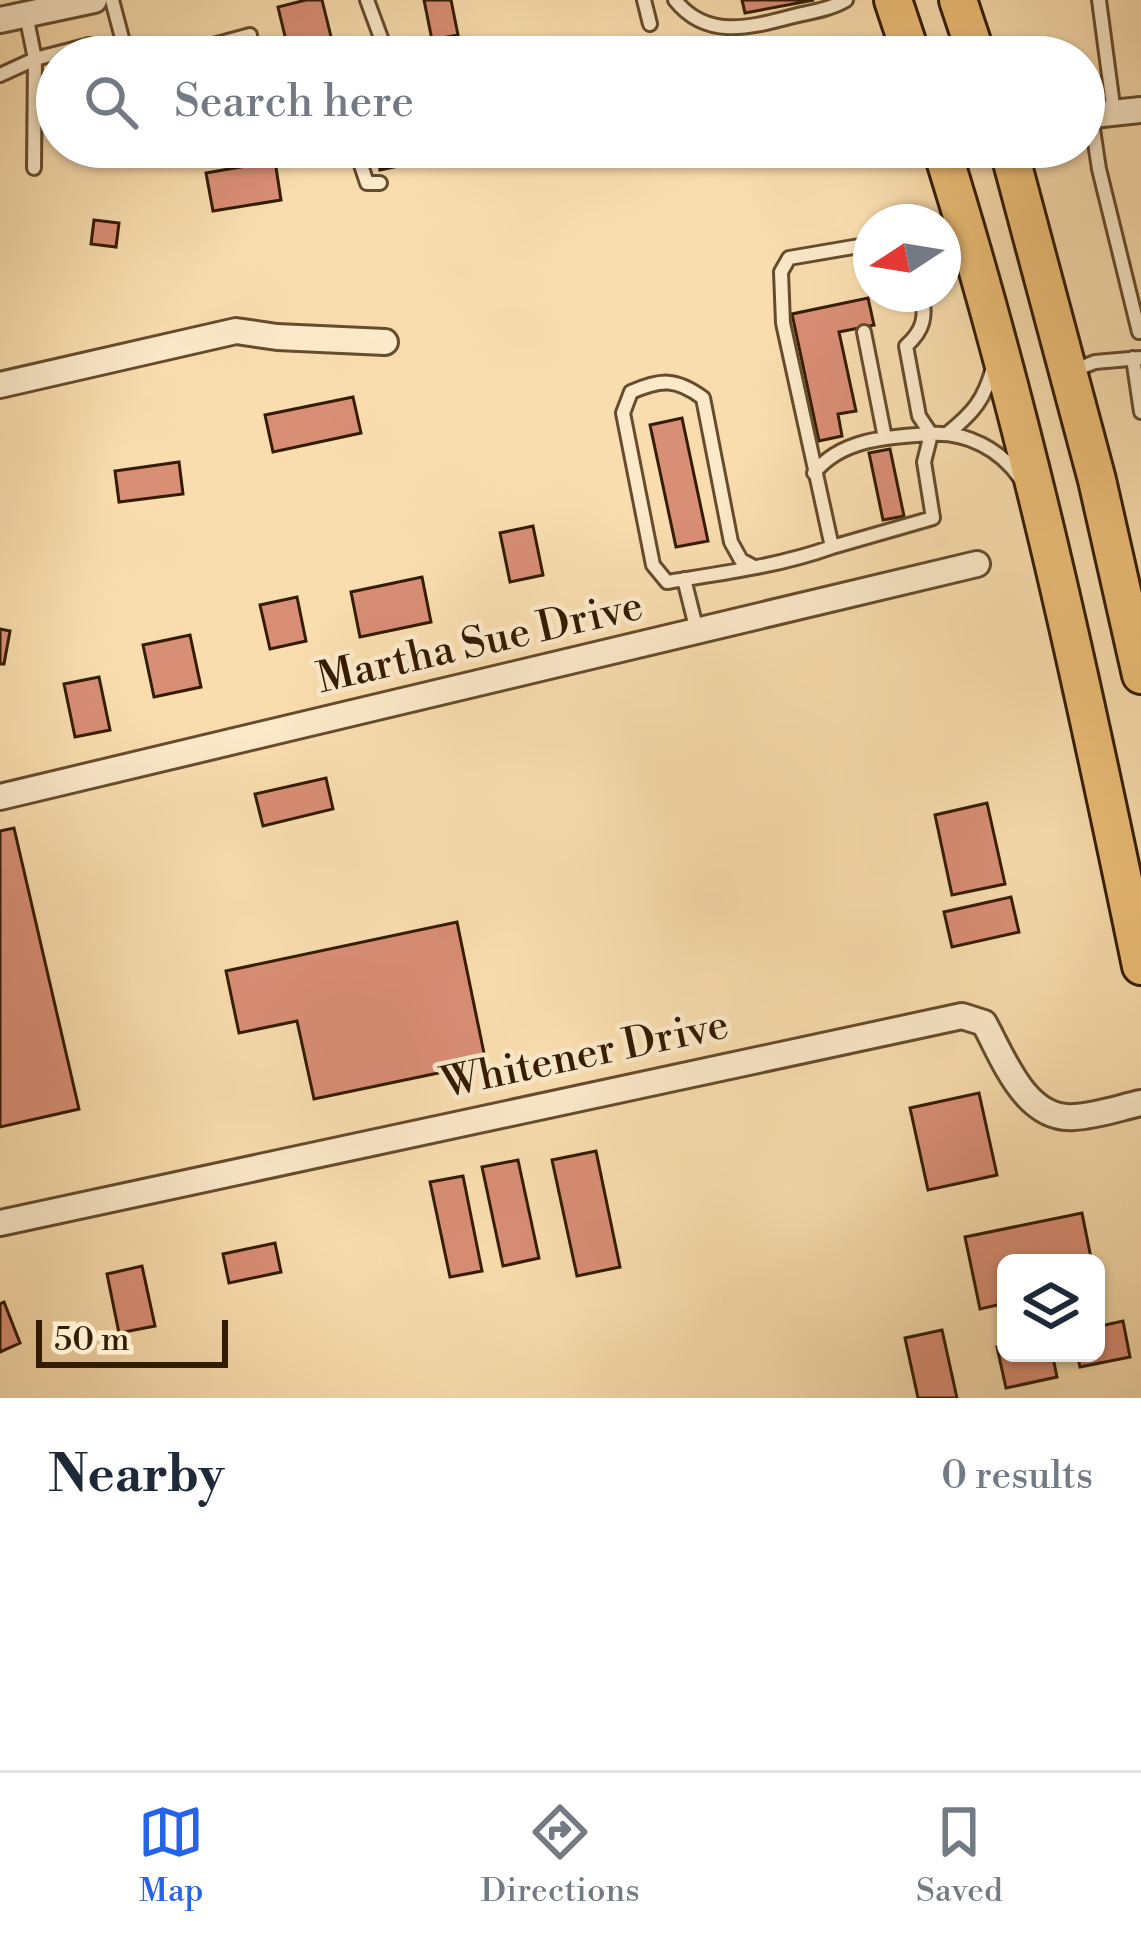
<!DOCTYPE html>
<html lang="en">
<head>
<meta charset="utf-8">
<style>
	:root { --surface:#fff; --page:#f2f2f3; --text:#1f2937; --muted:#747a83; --line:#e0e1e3; --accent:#2563eb }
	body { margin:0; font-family:"Libre Bodoni",serif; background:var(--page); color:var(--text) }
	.controls { position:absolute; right:36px; bottom:36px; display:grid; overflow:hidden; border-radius:18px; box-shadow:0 3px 9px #0004 }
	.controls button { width:108px; height:108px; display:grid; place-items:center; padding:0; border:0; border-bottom:3px solid var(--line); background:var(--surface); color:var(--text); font:60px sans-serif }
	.compass { position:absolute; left:853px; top:204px; width:108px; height:108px; border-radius:50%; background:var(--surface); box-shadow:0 3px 9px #0004; rotate:258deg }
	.scale { position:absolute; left:36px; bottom:30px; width:192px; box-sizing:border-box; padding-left:12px; border:6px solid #341c00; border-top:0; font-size:33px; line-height:42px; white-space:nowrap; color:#341c00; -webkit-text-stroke:9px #fbe9ca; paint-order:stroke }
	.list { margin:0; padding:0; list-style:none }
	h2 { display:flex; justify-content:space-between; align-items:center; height:156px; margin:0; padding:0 48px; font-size:51px }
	h2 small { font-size:39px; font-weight:400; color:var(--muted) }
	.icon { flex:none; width:66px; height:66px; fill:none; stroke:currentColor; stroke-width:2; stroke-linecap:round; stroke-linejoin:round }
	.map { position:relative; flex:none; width:1141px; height:1398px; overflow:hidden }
	.search { position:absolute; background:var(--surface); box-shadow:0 3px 9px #0004; left:36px; right:36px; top:36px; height:132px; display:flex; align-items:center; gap:30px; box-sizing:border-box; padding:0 42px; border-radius:66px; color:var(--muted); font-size:45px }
	.sheet { height:372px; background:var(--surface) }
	nav { display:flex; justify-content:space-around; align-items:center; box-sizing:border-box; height:168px; border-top:3px solid var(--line); background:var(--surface); font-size:33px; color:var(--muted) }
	nav a { display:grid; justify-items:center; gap:6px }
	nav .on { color:var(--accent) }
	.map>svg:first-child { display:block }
	.building { fill:#d98e76; stroke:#341c00; stroke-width:3 }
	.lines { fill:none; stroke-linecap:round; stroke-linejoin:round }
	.lane-casing { stroke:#654c2c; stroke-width:18 }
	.street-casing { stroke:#654c2c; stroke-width:30 }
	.primary-casing { stroke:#341c00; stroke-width:42 }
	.lane { stroke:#fbe9ca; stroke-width:12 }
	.street { stroke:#fbe9ca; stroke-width:24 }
	.primary { stroke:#ecbe77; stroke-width:36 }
	.labels { text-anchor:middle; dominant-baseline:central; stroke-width:9; stroke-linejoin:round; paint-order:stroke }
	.street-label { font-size:42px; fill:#341c00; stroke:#fbe9ca }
</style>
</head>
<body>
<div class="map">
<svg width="1141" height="1398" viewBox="0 0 1141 1398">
	<rect width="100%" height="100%" fill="#f9ddae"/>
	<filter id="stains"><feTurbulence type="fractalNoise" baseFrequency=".00167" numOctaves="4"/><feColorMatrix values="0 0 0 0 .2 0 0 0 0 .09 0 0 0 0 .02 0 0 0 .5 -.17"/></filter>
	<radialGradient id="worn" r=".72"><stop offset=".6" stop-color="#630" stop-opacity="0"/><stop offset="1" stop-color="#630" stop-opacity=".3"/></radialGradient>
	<path class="building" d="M306,0H322L336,57H290L278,7Z
		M424,0H451L458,35L432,40Z
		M742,0H814L745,13Z
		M376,147H487L380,170Z
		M275,161L281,200L213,211L206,173Z
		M94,220L119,223L116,247L91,244Z
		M868,298L874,325L839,332L856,411L838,414L842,436L819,441L792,314Z
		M353,397L361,433L273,452L265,415Z
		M682,418L708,541L676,547L650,425Z
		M890,449L904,516L883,520L869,453Z
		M179,462L183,494L119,502L115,471Z
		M533,526L543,575L510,582L500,533Z
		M422,577L431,622L360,637L351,592Z
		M297,597L306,641L270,649L260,605Z
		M0,629L10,631L4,664H0Z
		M190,635L201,687L154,697L143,645Z
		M99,677L110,730L75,737L64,684Z
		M326,778L333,809L263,826L255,794Z
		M987,803L1005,884L952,895L935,815Z
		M14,828L79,1109L0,1127V831Z
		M1011,897L1019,932L952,947L944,912Z
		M457,922L486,1063L314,1099L297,1021L239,1033L226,971Z
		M979,1093L997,1175L928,1190L910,1108Z
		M596,1151L620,1267L577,1276L552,1160Z
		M518,1160L539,1258L503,1266L482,1167Z
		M463,1176L482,1271L450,1277L430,1182Z
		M1082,1213L1092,1263H1006V1303L980,1309L965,1237Z
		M275,1243L281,1272L229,1283L223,1254Z
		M142,1266L155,1326L119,1333L107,1274Z
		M4,1302L20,1343L0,1352V1304Z
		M1123,1321L1130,1357L1080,1367L1077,1353H1096V1327Z
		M942,1330L957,1398H918L905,1338Z
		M1006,1346V1353H1052L1057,1377L1006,1388L997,1347Z"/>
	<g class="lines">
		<defs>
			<path id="lane" d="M112,0L127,57
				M367,0L388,57
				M644,0L650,24
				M675,0C706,39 748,28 790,17C809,12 829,10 846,0
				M1099,0L1114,113
				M26,15L35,59L34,168
				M169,57L250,35
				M0,75L35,59L89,45L92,57
				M1091,116L1099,169L1139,332
				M366,147L361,165L367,183H380
				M922,294C926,317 924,330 906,346L919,416L931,434C967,432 1000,449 1020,478
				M864,332L885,438
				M1133,358L1141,412
				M1072,371L1095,362L1141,358
				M948,433C973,413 985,399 993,367
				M814,473C842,438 889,437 931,434L924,462L933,518L832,547
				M754,567L741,560L731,542L703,398C676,378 661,379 631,392L623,413L653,565L667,582C723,573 779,566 832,547L783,323L781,272L789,258L871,244
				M684,579L697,631"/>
			<path id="street" d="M0,20L94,0
				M1084,116L1141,110
				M0,385L236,331L277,337L385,342
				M0,797L977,564
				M0,1223L962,1016L984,1023C1003,1057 1025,1121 1074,1117C1096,1116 1119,1108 1141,1103"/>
			<path id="primary" d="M893,0L912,57
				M958,0L977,57
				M941,147C1025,416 1084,690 1141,966
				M1008,147L1097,480L1141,675"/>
		</defs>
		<use href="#lane" class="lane-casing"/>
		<use href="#street" class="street-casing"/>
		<use href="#primary" class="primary-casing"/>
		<use href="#lane" class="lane"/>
		<use href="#street" class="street"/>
		<use href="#primary" class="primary"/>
	</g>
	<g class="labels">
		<g class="street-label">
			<text transform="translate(480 643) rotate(-13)">Martha Sue Drive</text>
			<text transform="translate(585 1055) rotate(-12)">Whitener Drive</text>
		</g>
	</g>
	<rect width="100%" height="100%" filter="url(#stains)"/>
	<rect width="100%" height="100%" fill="url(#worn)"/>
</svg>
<div class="controls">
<button><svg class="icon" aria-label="layers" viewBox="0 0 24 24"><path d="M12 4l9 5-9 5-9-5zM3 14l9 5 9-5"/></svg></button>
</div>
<svg class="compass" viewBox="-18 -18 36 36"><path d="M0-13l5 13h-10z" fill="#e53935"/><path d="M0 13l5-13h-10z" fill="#747a83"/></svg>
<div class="scale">50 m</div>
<div class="search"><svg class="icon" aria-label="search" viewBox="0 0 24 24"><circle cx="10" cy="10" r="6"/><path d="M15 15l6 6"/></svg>Search here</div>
</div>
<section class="sheet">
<h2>Nearby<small>0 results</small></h2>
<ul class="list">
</ul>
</section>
<nav>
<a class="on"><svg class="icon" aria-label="map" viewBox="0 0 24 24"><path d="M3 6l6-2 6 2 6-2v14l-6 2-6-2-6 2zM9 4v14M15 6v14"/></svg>Map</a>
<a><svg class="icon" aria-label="directions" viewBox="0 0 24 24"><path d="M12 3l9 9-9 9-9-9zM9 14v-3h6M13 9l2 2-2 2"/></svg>Directions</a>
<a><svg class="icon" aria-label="saved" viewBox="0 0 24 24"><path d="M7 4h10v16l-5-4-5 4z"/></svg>Saved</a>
</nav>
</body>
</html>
